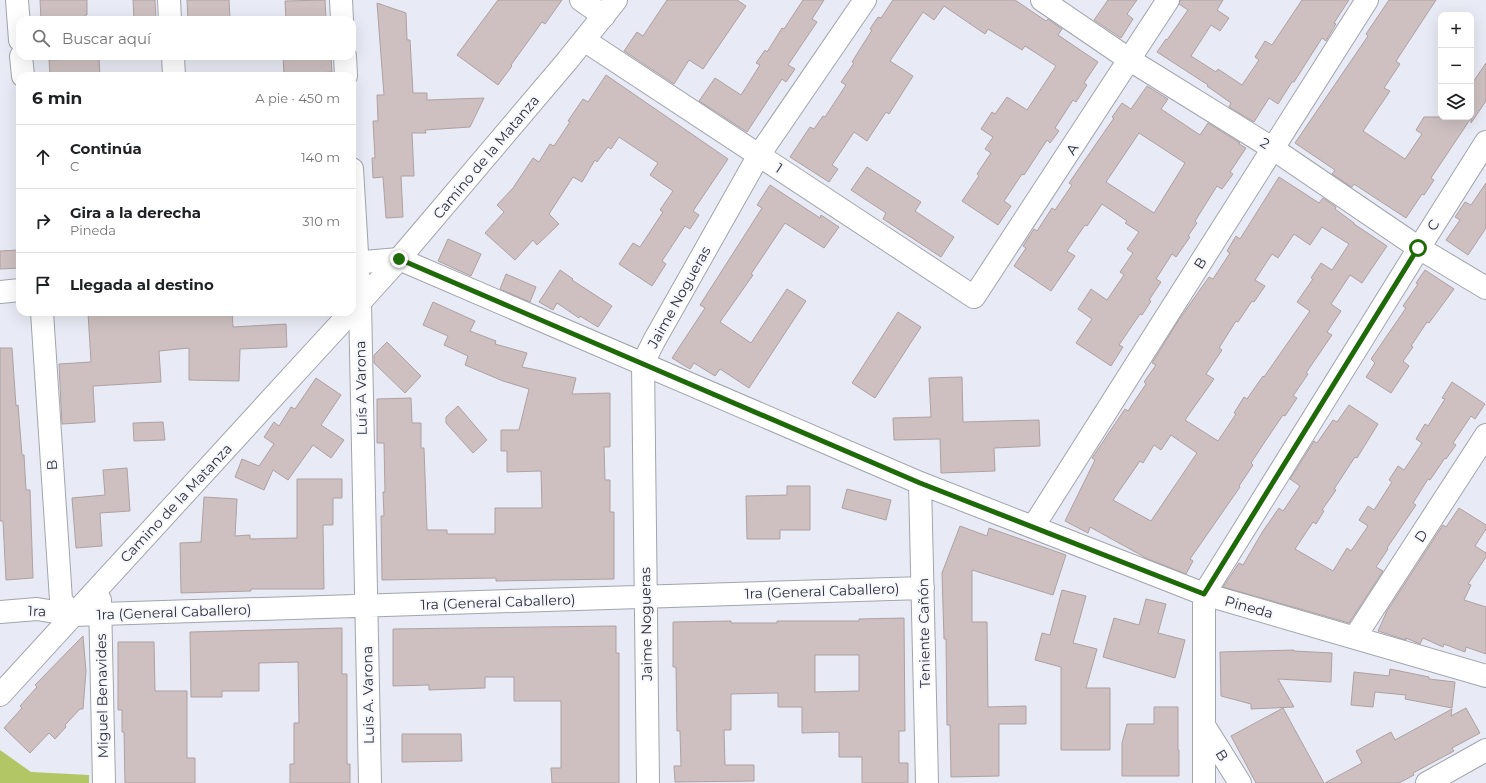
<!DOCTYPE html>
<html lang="es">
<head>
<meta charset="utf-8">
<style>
	:root { --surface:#fff; --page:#f6f6f6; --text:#202124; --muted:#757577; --line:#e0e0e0 }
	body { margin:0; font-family:Montserrat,sans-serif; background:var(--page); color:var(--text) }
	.controls { position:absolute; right:12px; top:12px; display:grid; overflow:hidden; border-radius:8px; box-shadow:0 4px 16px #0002 }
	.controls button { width:36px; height:36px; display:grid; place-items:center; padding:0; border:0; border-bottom:1px solid var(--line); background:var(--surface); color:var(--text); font:20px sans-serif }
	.stop { position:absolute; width:12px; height:12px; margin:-9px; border:3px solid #1f6a08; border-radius:50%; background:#fff }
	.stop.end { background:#1f6a08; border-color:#fff; box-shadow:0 1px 4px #0008 }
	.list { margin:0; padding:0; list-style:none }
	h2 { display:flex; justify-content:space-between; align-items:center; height:52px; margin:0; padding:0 16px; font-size:17px }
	h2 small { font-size:13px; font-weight:400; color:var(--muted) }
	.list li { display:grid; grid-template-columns:26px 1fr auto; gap:12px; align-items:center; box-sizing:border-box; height:64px; padding:0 16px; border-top:1px solid var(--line) }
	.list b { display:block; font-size:15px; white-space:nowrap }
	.list p { margin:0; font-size:13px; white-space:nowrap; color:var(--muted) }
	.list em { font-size:13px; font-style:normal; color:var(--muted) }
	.icon { flex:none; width:22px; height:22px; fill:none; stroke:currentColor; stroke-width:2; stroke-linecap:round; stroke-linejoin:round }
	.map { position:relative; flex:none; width:1486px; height:783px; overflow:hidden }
	.search { position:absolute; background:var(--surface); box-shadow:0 4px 16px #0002; left:16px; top:16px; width:340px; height:44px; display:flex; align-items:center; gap:10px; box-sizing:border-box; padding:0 14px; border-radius:12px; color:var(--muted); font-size:15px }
	.panel { position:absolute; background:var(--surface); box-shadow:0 4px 16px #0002; left:16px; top:72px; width:340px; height:244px; border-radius:12px }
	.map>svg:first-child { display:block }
	.forest { fill:#b3c665 }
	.building { fill:#cec0c0; stroke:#aea1a1; fill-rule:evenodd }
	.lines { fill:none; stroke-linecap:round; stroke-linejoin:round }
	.minor-casing { stroke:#a2a4ae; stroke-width:24 }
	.major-casing { stroke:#a2a4ae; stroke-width:24 }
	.minor { stroke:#fff; stroke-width:22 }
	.major { stroke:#fff; stroke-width:22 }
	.route { stroke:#1f6a08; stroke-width:5 }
	.labels { text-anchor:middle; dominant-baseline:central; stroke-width:4; stroke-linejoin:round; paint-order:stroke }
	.street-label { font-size:14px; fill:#2f2f34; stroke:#f6f7fe }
</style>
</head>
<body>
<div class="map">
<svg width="1486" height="783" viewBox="0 0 1486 783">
	<rect width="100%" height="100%" fill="#e8eaf5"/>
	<path class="forest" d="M0,750L31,772L89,775V783H0Z"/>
	<path class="building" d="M40,0H87V15H85L86,20H41Z
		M133,0H155L156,20H134Z
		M187,0H229L230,20H188Z
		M325,0L326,20H286L285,1Z
		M498,0H562L545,24L542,22L511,65L512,66L498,85L457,55Z
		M667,0H737L746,6L703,69L689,60L674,84L624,51L637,32L643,36Z
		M803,0H824L812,19L817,22L788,65L795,69L786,82L782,79L747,132L699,101L715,78L741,95L760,65L756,63L765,50L767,52L782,28L784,29Z
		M893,0H1015L1046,21L1048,19L1062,29L1058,35L1098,62L1084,83L1087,85L1076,102L1073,100L1055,128L1059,131L1050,143L1047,140L1024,175L1022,174L1004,201L1011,206L998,225L962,201L979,176L977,174L991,153L985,149L993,137L981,129L992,112L995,114L1007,97L1027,110L1056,66L1025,46L1022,50L988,29L985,34L944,6L934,20L923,12L890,61L913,76L889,114L886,112L867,141L854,132L832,165L838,169L829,182L790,157L810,127L814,129L823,116L825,117L846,85L841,82L854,63L852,62L872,30L870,29L878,17L881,18Z
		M1108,0H1137L1127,14L1133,19L1121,38L1094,20Z
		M1180,0H1223L1217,10L1229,18L1220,31L1211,25L1191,56L1216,72L1218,69L1242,85L1259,60L1255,57L1265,41L1272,45L1302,0H1349L1334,23L1336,24L1326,41L1322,38L1294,82H1292L1278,104L1269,98L1254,122L1229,107L1231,103L1207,86L1208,85L1157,52L1166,39L1167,40L1188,10L1179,4Z
		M1389,0H1436L1396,61L1400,64L1384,88L1390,91L1363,131L1405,159L1422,134L1416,130L1424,117H1471V85L1486,63V101L1471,123V118L1431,178L1434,180L1424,195L1422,194L1406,218L1354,184L1352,187L1350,186L1332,174L1335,170L1295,143L1368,36L1366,34Z
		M377,3L406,13L407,40H410L413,93H427V100L484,98L470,127L425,130L426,133H412L414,176H401L403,217L386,218L383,177L373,178L372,158H375L373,121H378L377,95H384Z
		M283,56H331L332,72L284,75Z
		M99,58L100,76H50L49,60Z
		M606,75L728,159L693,211L699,215L690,229L685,226L662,261L666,264L652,286L619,264L633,243L640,247L663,212L660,210L673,191L650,175L658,163L619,137L611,149L608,147L597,162L595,160L582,182L573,177L549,214L559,224L537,245L533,240L515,260L485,233L504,212L497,205L513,188L533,158L539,162L550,144L554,146L570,122L568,121L583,99L588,102Z
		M1147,86L1168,99L1161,109L1200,135L1208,123L1240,143L1239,144L1246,148L1230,172L1233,174L1222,189L1217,186L1195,221L1197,223L1188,236L1190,237L1176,257L1172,254L1156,279L1161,282L1149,300L1151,301L1142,315L1140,314L1119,345L1123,347L1111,366L1076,343L1092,319L1078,309L1091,289L1107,300L1124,275L1120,272L1133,253L1127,249L1139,232L1125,223L1127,221L1102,204L1087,226L1085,225L1067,251L1075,256L1051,291L1014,266L1026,248L1023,246L1034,229L1037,231L1052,208L1055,210L1072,185L1069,183L1114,118L1112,117L1122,103L1131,109ZM1139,133L1185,163L1154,213L1106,182Z
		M867,167L921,202L915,211L954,237L941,257L883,219L886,213L851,190Z
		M1279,177L1319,203L1323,198L1336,207L1335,209L1354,223V224L1387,246L1362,283L1350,275L1331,304L1341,311L1327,332L1332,335L1306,373L1308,374L1293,396L1297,398L1285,416L1283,415L1266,440L1251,463L1253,465L1239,486L1240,487L1190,559L1193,561L1186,574L1148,559L1090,527L1088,533L1065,521L1095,460L1092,458L1125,409L1128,411L1146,384L1144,382L1156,365L1152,363L1178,321L1209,277L1213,279L1230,253L1227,251L1236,236L1240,239ZM1322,227L1349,244L1332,270L1321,263L1311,278L1313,279L1297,302L1310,311L1264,377L1263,376L1247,399L1244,397L1234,413L1236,414L1218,441L1185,420L1214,379L1206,374L1222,350L1219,348L1236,321L1238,322L1252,301L1254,302L1265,286L1255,280L1272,254L1278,258L1294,234L1310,245ZM1171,435L1197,453L1151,521L1113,500L1140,461L1143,463L1154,445L1161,450Z
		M1486,183V228L1468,255L1446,240L1460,220L1455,217L1465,202L1471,205Z
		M770,185L820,218L821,215L839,227L824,248L785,223L751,274L753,275L720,322L751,343L787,289L806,301L749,388L720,369L715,376L694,363L690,369L672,358L705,308L700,305L762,208L757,205Z
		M448,239L481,254L471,276L438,261Z
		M19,250L20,268L0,269V251Z
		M560,270L573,279L572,280L612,306L598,327L580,316L579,318L557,303L553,310L539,302Z
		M1425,270L1454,289L1429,323L1427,322L1411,346L1413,347L1403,361L1409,366L1391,393L1366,377L1375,363L1371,359L1406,308L1403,306L1418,284L1416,283Z
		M506,274L536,287L530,302L500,289Z
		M433,302L475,321L470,331L496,341L495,344L527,353L522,367L576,378L572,394L610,393V447H604L605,480H610V512H614V579L496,581V578L382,580L381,516H384L383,492H385L384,443H377V399L411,398L412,423H421V448H424L427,530H447V534H495V508H542L541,471L507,472V451H501V430H519L529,389L503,381L465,365L468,356L444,345L448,336L423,325Z
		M117,312H232L233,327L286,324L287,347L240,349L239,381L189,380V348L159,351L161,382L93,386L95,422L62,424L59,364L91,362L88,313Z
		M898,312L921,327L875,398L852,383Z
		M387,342L421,376L405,393L374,363V355Z
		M0,348H12L16,406L18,405L22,455H24L26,490H30L33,578L6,580L3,521H0Z
		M962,377L963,422L1039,420L1040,446L994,448L995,471L941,473L940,439L894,440L893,418L931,417L929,378Z
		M316,378L341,395L321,425L344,440L331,458L313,445L288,480L273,470L264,490L235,477L242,459L259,466L274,444L264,437L274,422L279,426L291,407L295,409Z
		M1452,382L1485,404L1475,419L1471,416L1453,443L1456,445L1446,459L1445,458L1430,480L1428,479L1413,503L1416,505L1387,548L1388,549L1376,567L1383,571L1349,623L1223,587L1239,563L1243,565L1263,531L1279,508L1283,511L1300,486L1290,479L1314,441L1317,443L1333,420L1337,422L1349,405L1378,424L1357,458L1355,457L1334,489L1336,490L1322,510L1324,511L1316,524L1313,522L1295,549L1333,571L1347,548L1351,551L1368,526L1359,520L1368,506L1374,510L1392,482L1389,480L1398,466L1404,470L1422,443L1416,439L1425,424L1428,426L1445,399L1442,398Z
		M458,406L487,440L473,453L446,423V417Z
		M163,422L165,440L134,441L133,423Z
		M127,468L130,511L100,513L102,546L76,548L72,498L105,495L103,470Z
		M297,479H342V498H333V525H323L324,589H251V591L181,593L180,543L201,542L204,497L237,499L235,536L250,535V539L297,538Z
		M787,486H810V530H780V539H747L746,496L787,495Z
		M847,489L891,500L886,520L842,508Z
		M1459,508L1486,525V529L1475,546L1486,553V557L1468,584L1471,585L1464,600L1486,607V654L1466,647L1465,652L1444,644L1443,647L1423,638L1420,644L1406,638V640L1378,631L1387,611L1439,531L1443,525L1446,527Z
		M960,526L987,536L989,528L1066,555L1053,595L972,570V622H987L988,707L1026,706V724H999V776L951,777L950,725H947L946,639H944L942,573Z
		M1062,590L1086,596L1073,643L1097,649L1086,688H1110V750H1061V667L1035,660L1042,633L1050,635Z
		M1146,599L1166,604L1158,633L1185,640L1175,678L1103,657L1114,618L1139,625Z
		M904,618L905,731H899V763H908V783H862V757H839V732L802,733V707H778V693L731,694V730H724L725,765H754V781L675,782L674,766H681L680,731H677L676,667H673V622L731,621V623H777V621H859V619ZM815,655H859V691L815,692Z
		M616,626V653H619V783H552L551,768H561V701H514V677H485V688L429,690V685L393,686V629Z
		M342,628V674H347V764H350V783H290V764H294V723H299L298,662L259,663V691H222V697H191L190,632Z
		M83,636L86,671L83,709H80L65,725L66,727L55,739L49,733L30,753L4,728L22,708L20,706L37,687L35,685Z
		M118,642H154L155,691H187V758H195V783H125L124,732H122V710H118Z
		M1294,650V651L1332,653L1331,682L1278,679L1294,707L1251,709V704L1221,696L1220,652Z
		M1390,669L1429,677V679L1455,682L1452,708L1405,699L1406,695L1375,692L1373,707L1351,705L1354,672L1389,676Z
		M1154,707H1178V750H1179V776H1122V743L1127,724H1154Z
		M1283,708L1324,783H1256L1231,736Z
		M1466,708L1480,733L1452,748L1454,751L1413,773L1414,775L1399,783H1325L1362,763L1356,751L1391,732L1395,740L1452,709L1451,716Z
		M402,734H461L462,761L402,762Z"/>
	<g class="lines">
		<defs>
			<path id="minor" d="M17,0L20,40
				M169,0L170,20
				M341,0L342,20
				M581,0L604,16
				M1042,0L1130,60L1272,148L1419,248L1486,288
				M584,40L974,297L1168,0
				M21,56L23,76
				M173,56L174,76
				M345,56L346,76
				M352,169L360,303L370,783
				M352,263L399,259L920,483L1204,594L1486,676
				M0,292L20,290
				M42,312L61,600L73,615
				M920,483L927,783
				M1033,527L1367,0
				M1204,594L1419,248L1486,142
				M1204,594V783
				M100,600L104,783
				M0,612L37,609L73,615L101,614L923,588
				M1355,637L1486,435
				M1205,727L1240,783
				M648,783L643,363L654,341L759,155L865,0
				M1427,783L1486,750"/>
			<path id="major" d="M352,311L399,259L567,61L616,0
				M0,695L351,312"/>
		</defs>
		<use href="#minor" class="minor-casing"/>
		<use href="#major" class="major-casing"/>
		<use href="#minor" class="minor"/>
		<use href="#major" class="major"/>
	</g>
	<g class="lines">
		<path class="route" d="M399,259L920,483L1204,594L1418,248"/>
	</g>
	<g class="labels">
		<g class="street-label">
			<text transform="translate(1265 143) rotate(32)">2</text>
			<text transform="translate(1072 149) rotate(-57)">A</text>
			<text transform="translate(486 157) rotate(-50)">Camino de la Matanza</text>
			<text transform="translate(779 168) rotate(33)">1</text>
			<text transform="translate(1433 225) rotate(-57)">C</text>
			<text transform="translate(1200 263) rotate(-58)">B</text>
			<text transform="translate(679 297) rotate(-61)">Jaime Nogueras</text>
			<text transform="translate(361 388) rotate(-91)">Luís A Varona</text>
			<text transform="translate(52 465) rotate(-94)">B</text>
			<text transform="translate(176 503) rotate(-47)">Camino de la Matanza</text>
			<text transform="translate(1421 536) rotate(-57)">D</text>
			<text transform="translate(822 591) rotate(-2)">1ra (General Caballero)</text>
			<text transform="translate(498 602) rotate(-2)">1ra (General Caballero)</text>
			<text transform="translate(1249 607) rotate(16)">Pineda</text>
			<text transform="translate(37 611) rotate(3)">1ra</text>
			<text transform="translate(174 612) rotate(-2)">1ra (General Caballero)</text>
			<text transform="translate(646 624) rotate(-91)">Jaime Nogueras</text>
			<text transform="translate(924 633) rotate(-91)">Teniente Cañón</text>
			<text transform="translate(368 695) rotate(-91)">Luis A. Varona</text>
			<text transform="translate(102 696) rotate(-91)">Miguel Benavides</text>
			<text transform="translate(1222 755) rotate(58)">B</text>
		</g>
	</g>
</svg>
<div class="controls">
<button>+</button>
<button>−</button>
<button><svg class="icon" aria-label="layers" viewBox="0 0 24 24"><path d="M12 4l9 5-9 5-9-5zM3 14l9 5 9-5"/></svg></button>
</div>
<div class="stop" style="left:1418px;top:248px"></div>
<div class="stop end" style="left:399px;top:259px"></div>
<div class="search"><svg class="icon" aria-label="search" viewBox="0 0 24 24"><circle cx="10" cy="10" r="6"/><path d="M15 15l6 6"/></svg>Buscar aquí</div>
<section class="panel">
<h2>6 min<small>A pie · 450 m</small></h2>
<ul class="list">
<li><svg class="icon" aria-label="ahead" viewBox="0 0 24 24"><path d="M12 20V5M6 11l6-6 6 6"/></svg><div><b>Continúa</b><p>C</p></div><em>140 m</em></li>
<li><svg class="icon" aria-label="right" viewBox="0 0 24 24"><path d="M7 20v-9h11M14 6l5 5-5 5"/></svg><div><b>Gira a la derecha</b><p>Pineda</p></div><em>310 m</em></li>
<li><svg class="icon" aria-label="arrive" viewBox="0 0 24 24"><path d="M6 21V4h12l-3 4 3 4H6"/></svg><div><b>Llegada al destino</b></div></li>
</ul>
</section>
</div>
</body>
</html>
